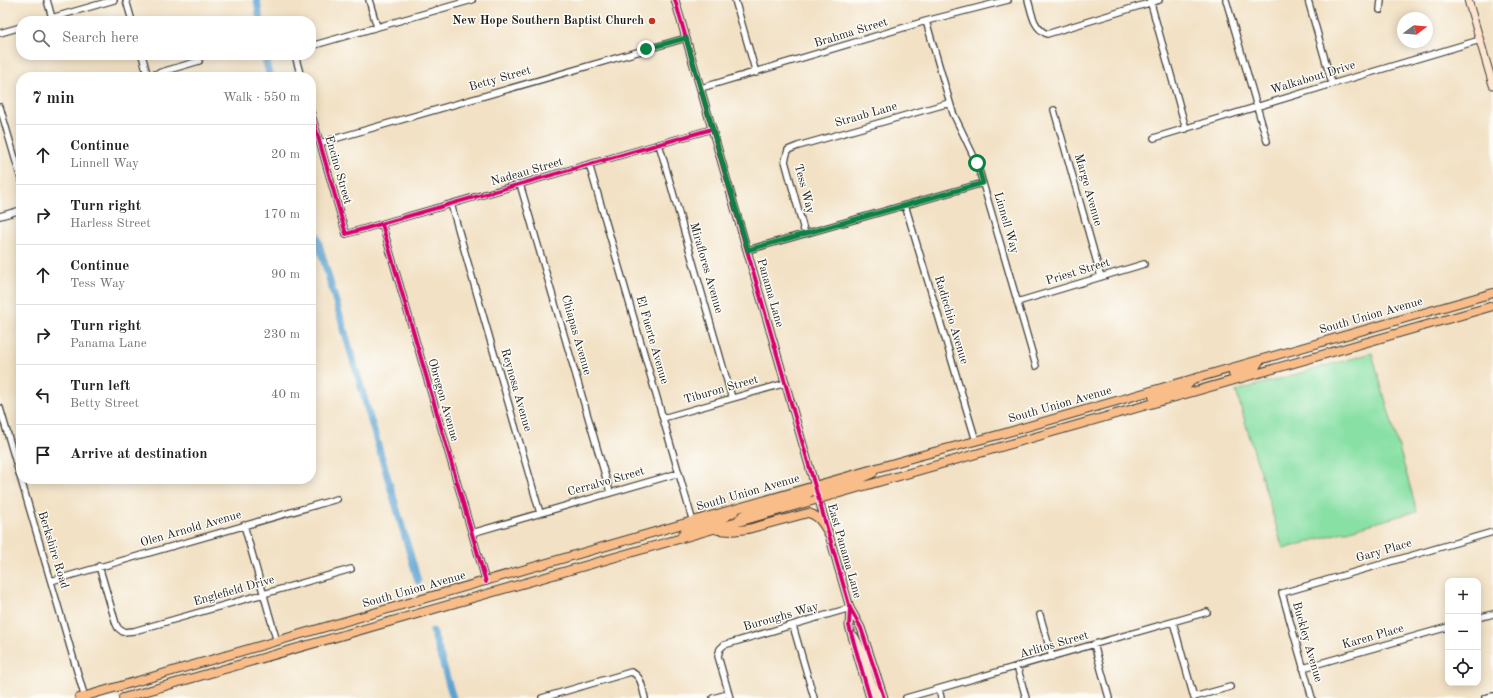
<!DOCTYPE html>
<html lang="en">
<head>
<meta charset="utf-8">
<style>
	:root { --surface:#fff; --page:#f6f6f6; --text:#222; --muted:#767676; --line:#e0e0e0 }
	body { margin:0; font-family:"Old Standard TT",serif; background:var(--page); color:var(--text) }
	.controls { position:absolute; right:12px; bottom:12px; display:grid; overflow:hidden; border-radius:8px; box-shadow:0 2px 10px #0003 }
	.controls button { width:36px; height:36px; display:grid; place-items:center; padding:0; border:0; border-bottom:1px solid var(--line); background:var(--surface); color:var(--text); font:20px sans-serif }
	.compass { position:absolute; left:1397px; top:12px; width:36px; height:36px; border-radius:50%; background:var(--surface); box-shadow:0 2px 10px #0003; rotate:74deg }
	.stop { position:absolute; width:12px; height:12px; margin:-9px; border:3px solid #0b8043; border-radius:50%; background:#fff }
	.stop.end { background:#0b8043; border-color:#fff; box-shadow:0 1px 4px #0008 }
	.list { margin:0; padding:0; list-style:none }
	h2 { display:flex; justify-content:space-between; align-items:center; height:52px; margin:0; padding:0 16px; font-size:17px }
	h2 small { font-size:13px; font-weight:400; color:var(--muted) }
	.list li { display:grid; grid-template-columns:26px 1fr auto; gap:12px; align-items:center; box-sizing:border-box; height:60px; padding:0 16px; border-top:1px solid var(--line) }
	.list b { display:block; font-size:15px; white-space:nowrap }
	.list p { margin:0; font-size:13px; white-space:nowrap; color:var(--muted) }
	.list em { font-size:13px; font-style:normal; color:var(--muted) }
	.icon { flex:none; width:22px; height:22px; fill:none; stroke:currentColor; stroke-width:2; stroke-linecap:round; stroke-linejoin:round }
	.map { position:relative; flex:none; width:1493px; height:698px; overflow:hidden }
	.search { position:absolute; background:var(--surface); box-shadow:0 2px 10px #0003; left:16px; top:16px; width:300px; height:44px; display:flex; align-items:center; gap:10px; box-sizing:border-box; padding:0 14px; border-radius:16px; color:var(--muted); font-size:15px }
	.panel { position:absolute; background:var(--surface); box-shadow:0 2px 10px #0003; left:16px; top:72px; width:300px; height:412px; border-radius:16px }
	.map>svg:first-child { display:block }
	.green { fill:#88e0a5; stroke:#527e60 }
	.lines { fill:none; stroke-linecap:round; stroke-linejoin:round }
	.canal { stroke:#5ca3d2; stroke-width:7 }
	.street-casing { stroke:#3c3a35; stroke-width:8 }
	.secondary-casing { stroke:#3c3a35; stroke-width:9 }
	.primary-casing { stroke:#3c3a35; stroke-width:10 }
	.street { stroke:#fff; stroke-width:5.5 }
	.secondary { stroke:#fde5d0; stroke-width:7 }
	.primary { stroke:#f9bd89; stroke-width:8 }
	.cycleway-casing { stroke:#fdfcf7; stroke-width:6 }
	.cycleway { stroke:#d6006c; stroke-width:4 }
	.route { stroke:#0b8043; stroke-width:5 }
	.poi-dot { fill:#c8321e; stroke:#fdfcf7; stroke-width:1.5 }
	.labels { text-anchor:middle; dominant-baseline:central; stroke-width:3; stroke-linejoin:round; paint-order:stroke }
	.poi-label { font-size:12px; font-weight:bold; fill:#1c1c1c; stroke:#fdfcf7; text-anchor:end }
	.street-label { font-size:12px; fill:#1c1c1c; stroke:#fdfcf7 }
</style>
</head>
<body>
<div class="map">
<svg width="1493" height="698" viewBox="0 0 1493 698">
	<rect width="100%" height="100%" fill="#fdfcf7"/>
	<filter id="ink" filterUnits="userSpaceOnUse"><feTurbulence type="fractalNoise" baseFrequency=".025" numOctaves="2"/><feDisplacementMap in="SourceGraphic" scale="8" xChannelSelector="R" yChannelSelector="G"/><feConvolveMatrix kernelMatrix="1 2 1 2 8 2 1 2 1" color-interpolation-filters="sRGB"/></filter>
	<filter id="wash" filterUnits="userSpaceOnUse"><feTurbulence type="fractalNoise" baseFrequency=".012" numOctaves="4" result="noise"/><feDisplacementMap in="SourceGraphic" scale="16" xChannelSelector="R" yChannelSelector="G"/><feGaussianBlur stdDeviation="0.9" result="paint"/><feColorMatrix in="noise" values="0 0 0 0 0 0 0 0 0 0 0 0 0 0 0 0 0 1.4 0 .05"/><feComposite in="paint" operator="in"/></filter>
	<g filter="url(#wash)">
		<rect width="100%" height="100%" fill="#f2e1c4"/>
		<path class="green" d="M1372,353L1417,511L1283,549L1236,391Z"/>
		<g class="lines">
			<path class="canal" d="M257,0L260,21
				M264,55L270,77
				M311,217L418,581
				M433,631L453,698"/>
		</g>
	</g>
	<g filter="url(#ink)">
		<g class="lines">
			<defs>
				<path id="street" d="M47,0L52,18
					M126,0L132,21
					M369,0L377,27
					M735,0L756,73
					M1028,0C1032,13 1033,28 1047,34L1159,0
					M1150,0L1186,129
					M1226,0L1267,141
					M1308,0L1332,84
					M1380,10L1381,0
					M41,21L114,0
					M926,21L953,113L977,163L1036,366
					M0,33L21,27
					M311,46L472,0
					M142,55L148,77
					M295,55L301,77
					M148,76L199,61
					M701,88L926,21L1008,0
					M0,107L21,179
					M1054,110L1101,277
					M311,112L346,234L712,129
					M1154,138L1332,84L1480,40
					M320,143L686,38
					M659,144L732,398
					M589,164L693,522
					M520,184L610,492
					M451,204L540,513
					M905,205L976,441
					M0,216L21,210
					M382,224L486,582
					M805,234L785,161L788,150L798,146L949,103
					M748,250L983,183
					M1017,302L1144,264
					M0,408L85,698
					M663,418L786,383
					M244,525L277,642
					M472,533L679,473
					M99,566L116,624L118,628L123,632L134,631L351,569
					M51,581L337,499
					M1040,615L1052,657
					M1478,618L1493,614
					M1173,622L1194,698
					M793,626L814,698
					M1094,644L1109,698
					M1017,666L1026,698
					M1303,668L1448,627
					M939,689L941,698
					M1194,697L1230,687
					M542,698L631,672C642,676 642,688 645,698
					M713,698L728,694
					M730,698L718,656L720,649L724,645L850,608
					M906,698L1207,612
					M1312,698L1282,593L1493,532
					M1485,698L1493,696"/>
				<path id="secondary" d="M675,0L850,608L861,628L884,698
					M1468,0L1493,85
					M850,608L849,626L870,698
					M855,637C866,656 867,679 878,698"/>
				<path id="primary" d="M1233,374L1255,368L1260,360
					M1153,397L1185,388L1192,380
					M819,499L822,492L827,489L861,479L873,473
					M737,521L742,516L748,513L804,496L812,491L815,486
					M718,530L731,531L748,529L808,513C819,515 824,526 829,534
					M682,538V535L685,531L718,521L734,512
					M79,698L915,457L998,435L1493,293
					M123,698L1493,306"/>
			</defs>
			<use href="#street" class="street-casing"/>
			<use href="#secondary" class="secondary-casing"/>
			<use href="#primary" class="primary-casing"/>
			<use href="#street" class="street"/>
			<use href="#secondary" class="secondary"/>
			<use href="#primary" class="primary"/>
			<defs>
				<path id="cycleway" d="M675,0L850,608L861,628L884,698
					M311,112L346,234L712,129
					M382,224L486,582
					M850,608L849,626L870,698"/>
			</defs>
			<use href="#cycleway" class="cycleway-casing"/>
			<use href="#cycleway" class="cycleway"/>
		</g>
	</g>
	<g class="lines" filter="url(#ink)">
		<path class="route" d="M646,49L686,38L748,250L983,183L977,163"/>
	</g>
	<circle class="poi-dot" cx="652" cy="21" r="4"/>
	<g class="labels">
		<g class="poi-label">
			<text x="644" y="21">New Hope Southern Baptist Church</text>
		</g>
		<g class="street-label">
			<text transform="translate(851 33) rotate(-17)">Brahma Street</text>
			<text transform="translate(1313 78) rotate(-17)">Walkabout Drive</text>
			<text transform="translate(500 79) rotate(-16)">Betty Street</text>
			<text transform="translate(866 115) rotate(-16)">Straub Lane</text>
			<text transform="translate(338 170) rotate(74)">Encino Street</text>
			<text transform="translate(527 172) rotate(-16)">Nadeau Street</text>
			<text transform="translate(804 189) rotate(75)">Tess Way</text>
			<text transform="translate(1088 190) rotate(74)">Marge Avenue</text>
			<text transform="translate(1006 223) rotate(74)">Linnell Way</text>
			<text transform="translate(706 268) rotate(74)">Miraflores Avenue</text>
			<text transform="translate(1078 272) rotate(-17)">Priest Street</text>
			<text transform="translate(770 293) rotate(74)">Panama Lane</text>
			<text transform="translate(1371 316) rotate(-16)">South Union Avenue</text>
			<text transform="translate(951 320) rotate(73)">Radicchio Avenue</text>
			<text transform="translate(576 335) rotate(74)">Chiapas Avenue</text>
			<text transform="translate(652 340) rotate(74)">El Fuerte Avenue</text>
			<text transform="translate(516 390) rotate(74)">Reynosa Avenue</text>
			<text transform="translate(721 390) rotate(-16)">Tiburon Street</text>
			<text transform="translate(443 400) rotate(74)">Obregon Avenue</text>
			<text transform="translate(1060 405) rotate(-16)">South Union Avenue</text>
			<text transform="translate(606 482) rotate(-16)">Cerralvo Street</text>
			<text transform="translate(748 493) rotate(-16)">South Union Avenue</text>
			<text transform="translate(191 529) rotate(-16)">Olen Arnold Avenue</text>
			<text transform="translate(53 550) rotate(73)">Berkshire Road</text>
			<text transform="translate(844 551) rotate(74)">East Panama Lane</text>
			<text transform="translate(1384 551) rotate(-16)">Gary Place</text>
			<text transform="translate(414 590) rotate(-16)">South Union Avenue</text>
			<text transform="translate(234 591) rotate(-16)">Englefield Drive</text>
			<text transform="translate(781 617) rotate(-16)">Buroughs Way</text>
			<text transform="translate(1373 637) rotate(-16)">Karen Place</text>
			<text transform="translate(1307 642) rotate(74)">Buckley Avenue</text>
			<text transform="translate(1054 645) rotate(-16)">Arlitos Street</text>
		</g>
	</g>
</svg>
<div class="controls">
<button>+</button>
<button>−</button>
<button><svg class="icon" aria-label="locate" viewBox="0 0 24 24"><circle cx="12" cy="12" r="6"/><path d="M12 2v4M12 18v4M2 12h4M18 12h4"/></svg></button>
</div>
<svg class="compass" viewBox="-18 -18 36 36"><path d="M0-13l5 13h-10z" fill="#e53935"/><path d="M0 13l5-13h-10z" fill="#767676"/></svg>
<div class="stop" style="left:977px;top:163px"></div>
<div class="stop end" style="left:646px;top:49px"></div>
<div class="search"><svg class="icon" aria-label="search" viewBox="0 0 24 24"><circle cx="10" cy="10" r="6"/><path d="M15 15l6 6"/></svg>Search here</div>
<section class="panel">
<h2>7 min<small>Walk · 550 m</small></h2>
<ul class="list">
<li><svg class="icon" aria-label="ahead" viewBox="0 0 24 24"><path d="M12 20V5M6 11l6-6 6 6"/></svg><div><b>Continue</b><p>Linnell Way</p></div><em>20 m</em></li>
<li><svg class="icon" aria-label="right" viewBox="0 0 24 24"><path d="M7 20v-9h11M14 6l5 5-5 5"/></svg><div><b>Turn right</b><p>Harless Street</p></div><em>170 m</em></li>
<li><svg class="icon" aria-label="ahead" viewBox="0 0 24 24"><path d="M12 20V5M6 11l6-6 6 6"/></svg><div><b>Continue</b><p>Tess Way</p></div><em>90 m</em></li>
<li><svg class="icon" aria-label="right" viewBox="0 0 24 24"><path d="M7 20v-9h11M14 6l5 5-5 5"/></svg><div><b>Turn right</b><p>Panama Lane</p></div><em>230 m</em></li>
<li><svg class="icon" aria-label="left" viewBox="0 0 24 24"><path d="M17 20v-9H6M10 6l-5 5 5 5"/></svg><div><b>Turn left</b><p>Betty Street</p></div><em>40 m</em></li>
<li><svg class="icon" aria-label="arrive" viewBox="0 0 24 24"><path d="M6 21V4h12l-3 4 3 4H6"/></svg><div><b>Arrive at destination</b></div></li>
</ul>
</section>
</div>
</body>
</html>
